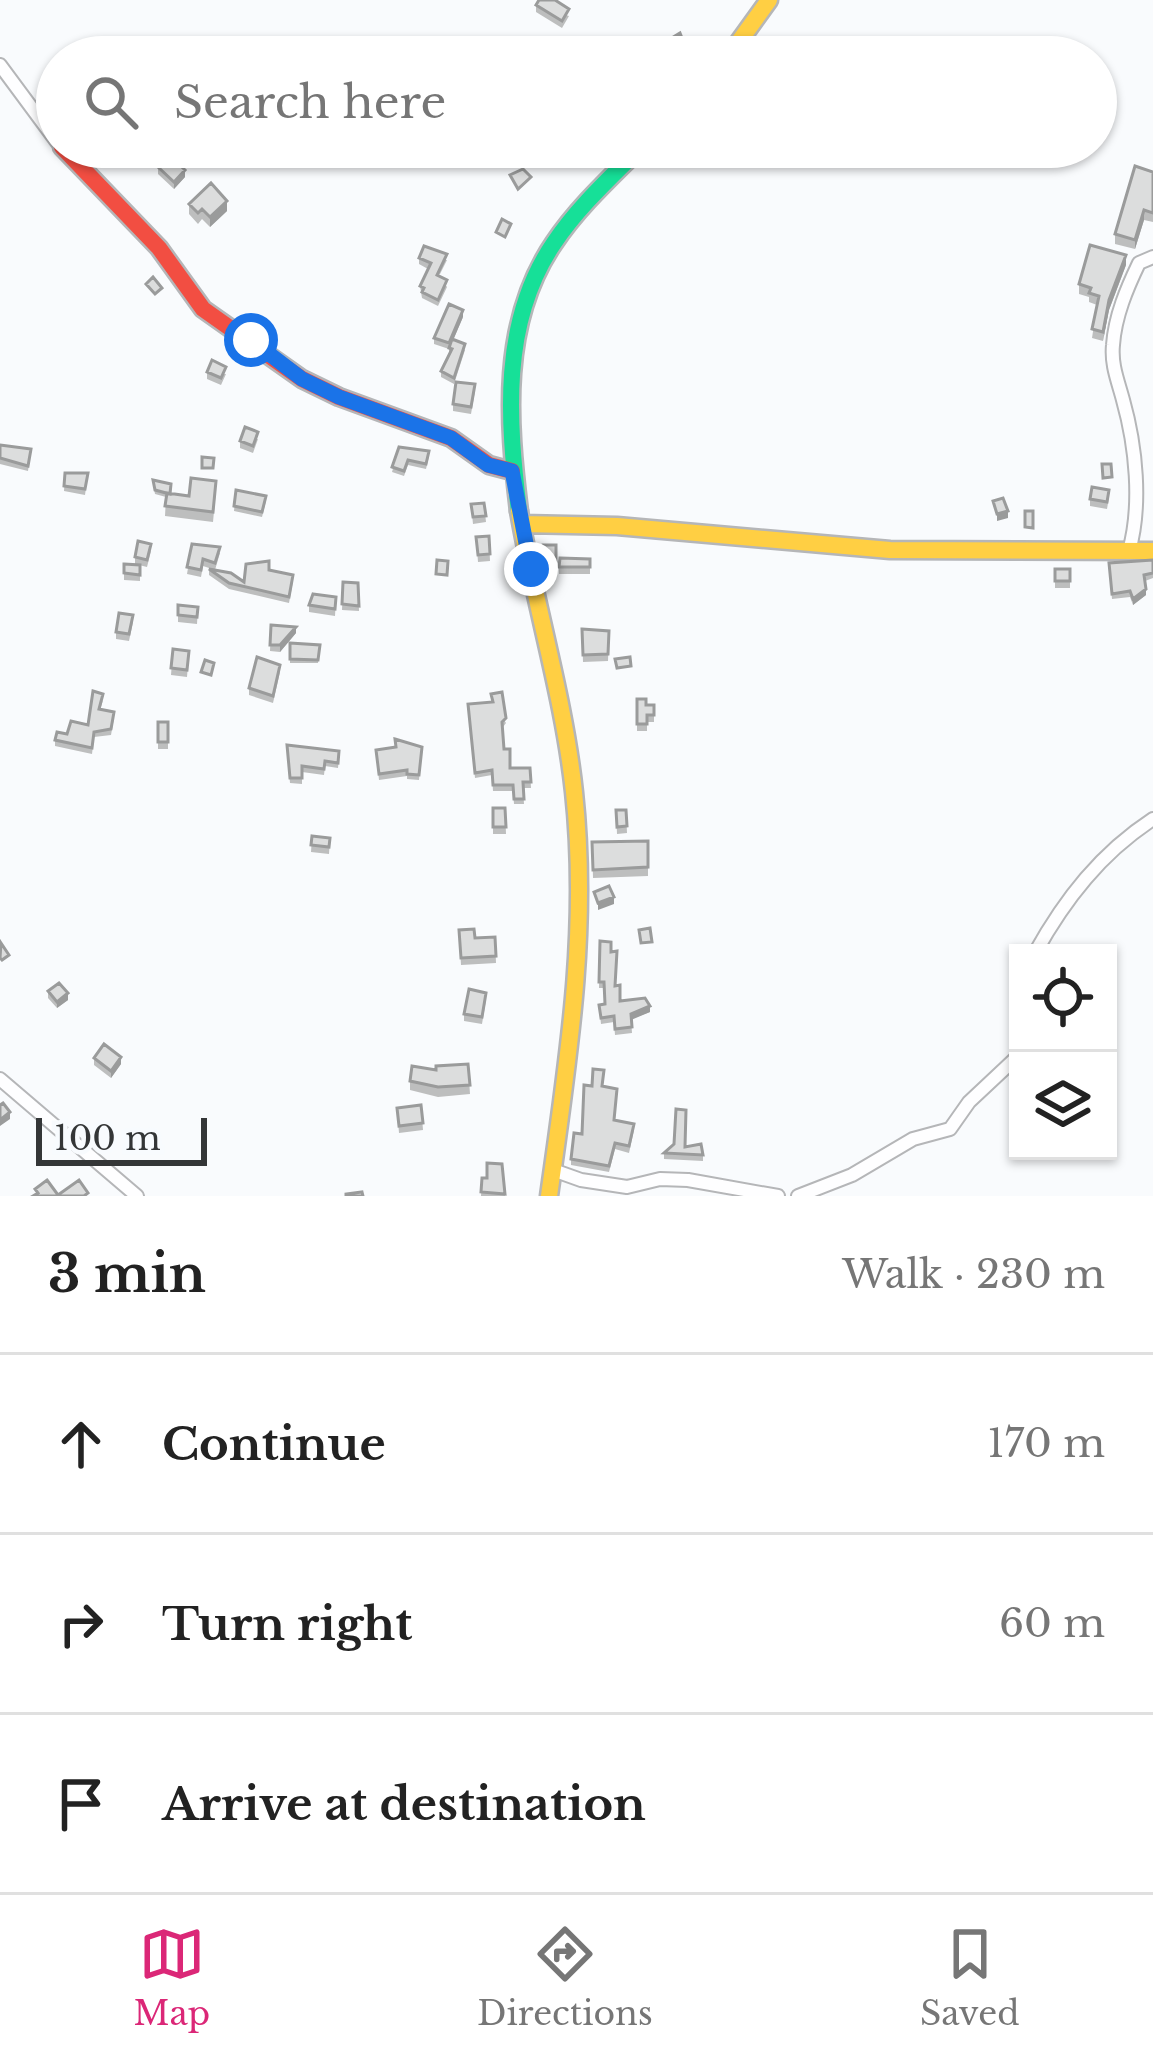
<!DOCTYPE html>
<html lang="en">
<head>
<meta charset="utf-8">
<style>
	:root { --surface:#fff; --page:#f6f6f6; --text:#222; --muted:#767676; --line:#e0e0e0; --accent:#db2777 }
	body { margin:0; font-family:"Libre Baskerville",serif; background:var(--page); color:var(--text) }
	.controls { position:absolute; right:36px; bottom:36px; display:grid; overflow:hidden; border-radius:0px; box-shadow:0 3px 9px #0004 }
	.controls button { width:108px; height:108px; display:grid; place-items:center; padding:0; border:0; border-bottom:3px solid var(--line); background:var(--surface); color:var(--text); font:60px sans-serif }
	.scale { position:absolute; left:36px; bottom:30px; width:171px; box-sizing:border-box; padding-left:12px; border:6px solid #343637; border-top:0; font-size:33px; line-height:42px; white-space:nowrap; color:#343637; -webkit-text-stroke:9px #f8fbfe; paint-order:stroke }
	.stop { position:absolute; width:36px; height:36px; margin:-27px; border:9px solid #1a73e8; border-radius:50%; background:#fff }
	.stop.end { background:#1a73e8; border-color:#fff; box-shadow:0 3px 12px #0008 }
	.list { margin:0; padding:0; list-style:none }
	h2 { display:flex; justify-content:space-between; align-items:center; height:156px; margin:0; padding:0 48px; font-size:51px }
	h2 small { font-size:39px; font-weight:400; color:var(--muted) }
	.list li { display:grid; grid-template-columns:78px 1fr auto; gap:36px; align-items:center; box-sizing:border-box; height:180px; padding:0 48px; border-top:3px solid var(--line) }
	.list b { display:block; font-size:45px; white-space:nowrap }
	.list em { font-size:39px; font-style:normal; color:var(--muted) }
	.icon { flex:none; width:66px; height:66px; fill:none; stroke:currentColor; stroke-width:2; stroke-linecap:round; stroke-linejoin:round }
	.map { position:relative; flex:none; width:1153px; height:1196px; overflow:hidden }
	.search { position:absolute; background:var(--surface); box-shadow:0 3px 9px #0004; left:36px; right:36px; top:36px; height:132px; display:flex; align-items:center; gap:30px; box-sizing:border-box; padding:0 42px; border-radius:66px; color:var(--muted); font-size:45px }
	.sheet { height:696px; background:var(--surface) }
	nav { display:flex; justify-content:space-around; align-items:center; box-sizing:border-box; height:168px; border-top:3px solid var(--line); background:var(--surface); font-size:33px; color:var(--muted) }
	nav a { display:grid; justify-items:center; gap:6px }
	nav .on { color:var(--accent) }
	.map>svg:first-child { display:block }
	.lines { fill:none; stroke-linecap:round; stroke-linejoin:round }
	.street-casing { stroke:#b5b6b8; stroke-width:16 }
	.fast-casing { stroke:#b5b6b8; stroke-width:21 }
	.slow-casing { stroke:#b5b6b8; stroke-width:21 }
	.jam-casing { stroke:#b5b6b8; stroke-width:21 }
	.street { stroke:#fefeff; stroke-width:12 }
	.fast { stroke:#16e098; stroke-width:16 }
	.slow { stroke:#ffcf43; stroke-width:16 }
	.jam { stroke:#f24e42; stroke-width:16 }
	.wall { fill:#bdbebe }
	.shaded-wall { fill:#9a9b9b }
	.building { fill:#dcdddd; stroke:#9a9b9b; stroke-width:3 }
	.route { stroke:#1a73e8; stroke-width:15 }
</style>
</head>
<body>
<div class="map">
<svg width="1153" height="1196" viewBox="0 0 1153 1196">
	<rect width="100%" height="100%" fill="#f9fbfd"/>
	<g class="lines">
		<defs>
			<path id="street" d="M0,65L57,142
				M1129,551C1142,505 1136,446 1123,400C1118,381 1111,365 1113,345C1115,316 1127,288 1139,263L1153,257
				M1035,953C1065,899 1101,853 1153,819
				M0,1079L137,1196
				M553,1170L581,1180L627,1187L660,1179L688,1180L778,1196
				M798,1196L852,1175L913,1139L950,1129L969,1102L1018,1056"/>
			<path id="fast" d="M519,511C508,421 500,322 554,243C578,207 611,177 641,147"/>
			<path id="slow" d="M728,57L769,0
				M519,511C535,605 564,698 574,792C589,930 568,1060 549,1196
				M522,524L617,526L890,550L1153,551"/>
			<path id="jam" d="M62,147L159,248L203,309L302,379L339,397L451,438L489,465L512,471"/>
		</defs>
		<use href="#street" class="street-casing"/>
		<use href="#fast" class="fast-casing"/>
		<use href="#slow" class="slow-casing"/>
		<use href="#jam" class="jam-casing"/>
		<use href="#street" class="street"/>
		<use href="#fast" class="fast"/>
		<use href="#slow" class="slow"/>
		<use href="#jam" class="jam"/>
	</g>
	<path class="wall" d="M536,5L569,16L562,28L536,12Z
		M158,167L185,177L174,189L158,174Z
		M1153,172V222L1144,220L1135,249L1115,244V234Z
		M189,204L227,211L210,227L202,219L198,224L189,214Z
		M419,258L447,260L439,276L447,287L438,306L422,298L420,286L428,269L419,264Z
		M1126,265L1109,310L1103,341L1092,338L1097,305L1089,302V297L1079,294V284Z
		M463,317L453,340L465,350L454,384L441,377V371L449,354V349L434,344V338Z
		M207,372L226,374L221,385L207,379Z
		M475,391L471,414L453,411V404Z
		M258,439L253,453L240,448V441Z
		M0,445L31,449L28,471L0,464Z
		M399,447L429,456L426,469L408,465L404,476L392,472Z
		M65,473H88L85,495L64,491Z
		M153,483L171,494L189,496L216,490L213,522L165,516L166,497L155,494Z
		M236,490L266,501L262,517L234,511Z
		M1109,497L1107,509L1090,506V499Z
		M484,503L486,522L473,524L471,504Z
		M489,536L490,561L478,562L476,537Z
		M192,544L220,553L215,570L203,566L201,577L187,574Z
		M543,545H556V568H542Z
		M151,551L147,567L135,564V557Z
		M590,559V574H559V567Z
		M1153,560V578L1145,581L1146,595L1133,605L1130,597L1112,599L1109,563Z
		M140,565V581L124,580V573Z
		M209,569L244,582L269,570L293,581L289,603L229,589L209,575Z
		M1055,569H1070V588H1055Z
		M343,582L358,583L359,611L342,610Z
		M336,597L335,616L309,612V605Z
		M178,605L198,607L197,624L178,622Z
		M133,622L129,641L116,639V632Z
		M271,625L296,633L280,652L270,651Z
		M582,629L609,631L608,661L583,662Z
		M290,643L320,645L318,663H290Z
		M173,649L189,651L187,677L171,675Z
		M280,672L273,703L249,695V688Z
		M637,699L646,705H654V722H647V731H637Z
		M103,700L100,710L114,718L111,735L94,737L92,754L55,746V740L88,725Z
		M491,700L506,723L503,727L504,749L510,768H530L531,788H523L524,804H514L513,791H493L492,775L475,778L468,704L492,702Z
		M168,722V749H158V742Z
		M287,745L339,757L338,768L325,766L324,775L302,772V784L290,783Z
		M422,747L419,780L407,779V776L379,780L376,750Z
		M493,808H505L506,834H493Z
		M616,810H626L627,833L617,834Z
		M312,836L330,838L329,854L311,852Z
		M648,841V876L593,878L592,842Z
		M459,930L475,938L495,937L496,963L461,965Z
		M600,941L611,952L615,986L620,1001L650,1012L631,1019L632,1033L615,1035L614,1022L601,1024L599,1005L605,1004L604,988H599Z
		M48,991L68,1000L57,1008L48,998Z
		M486,1000L482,1024L464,1021V1014Z
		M94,1058L121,1064L111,1078L94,1065Z
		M468,1064L470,1094L438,1097L410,1090V1081L436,1070Z
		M603,1087L615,1120L634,1130L629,1153L615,1149L609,1172L571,1165V1159Z
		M421,1105L423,1130L399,1133L397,1108Z
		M674,1144L703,1155V1161L664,1159V1153Z
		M502,1164L505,1196H481L482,1178H487Z"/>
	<path class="shaded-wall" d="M185,170V177L174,189V182Z
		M227,201V211L210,227V217Z
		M1144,210V220L1135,249V240Z
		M1126,255V265L1109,310L1103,341L1109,300Z
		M463,310V317L449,350V343Z
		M1008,511V518L997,521V514Z
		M1146,589V595L1133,605V599Z
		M296,627V633L280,652V645Z
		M614,897V904L598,910V903Z
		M68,993V1000L57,1008V1002Z
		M650,1006V1012L631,1020V1014Z
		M121,1057V1064L111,1078V1071Z
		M10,1112V1119L0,1126V1120Z"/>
	<path class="building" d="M539,0H555L569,9L562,21L536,5Z
		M680,33L684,43L675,48L670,39Z
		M855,38L865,40L862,54L852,52Z
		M646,41L654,55L638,57L633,48Z
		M169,155L185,170L174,182L158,167Z
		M1135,166L1153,172V213L1144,210L1135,240L1115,234Z
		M523,169L531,177L518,189L510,175Z
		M211,183L227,201L210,217L202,209L198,213L189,204Z
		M502,219L511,224L505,237L496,232Z
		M1090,245L1126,255L1109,300L1103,332L1092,329L1099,296L1089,293L1091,288L1079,284Z
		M424,246L447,254L437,275L447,280L438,300L422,292L424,288L420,286L431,263L419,258Z
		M153,277L162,288L155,294L146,284Z
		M449,304L463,310L449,343L434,338Z
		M452,339L465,344L454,378L441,371L452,349L449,348Z
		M212,360L226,367L221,378L207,372Z
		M456,382L475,384L471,407L453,404Z
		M245,427L258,432L253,446L240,441Z
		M0,445L31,449L28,466L0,458Z
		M399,447L429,451L426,464L408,460L404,471L392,467Z
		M202,457L214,458L213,468H202Z
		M1102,464H1111L1112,477L1103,478Z
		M65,473H88L85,489L64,486Z
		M191,478L216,481L213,512L165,506L167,493L189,496Z
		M153,480L171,484L170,494L155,490Z
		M1092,487L1109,490L1107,502L1090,499Z
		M236,490L266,496L262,512L234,506Z
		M1003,498L1008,511L997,514L993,501Z
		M484,503L486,516L473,517L471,504Z
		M1025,511H1033V528L1025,527Z
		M489,536L490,554L478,555L476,537Z
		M138,541L151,544L147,560L135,557Z
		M192,544L220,547L215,563L203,559L201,570L187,567Z
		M543,545H556V561H542Z
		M560,558L590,559V567H559Z
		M437,560L448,561L447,575L436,574Z
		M1153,560V573L1144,575L1146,589L1133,599L1130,591L1112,594L1109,563Z
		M269,561V570L293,575L289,597L229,583L209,569L231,573L244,582L246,564Z
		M124,564L140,565V575L124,573Z
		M1055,569H1070V581H1055Z
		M343,582L358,583L359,606L342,604Z
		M313,594L336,597L335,609L309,605Z
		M178,605L198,607L197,617L178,615Z
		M119,613L133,615L129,634L116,632Z
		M271,625L296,627L280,645H270Z
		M582,629L609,631L608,654L583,655Z
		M290,643L320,645L318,660L290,659Z
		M173,649L189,651L187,670L171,668Z
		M257,657L280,665L273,696L249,688Z
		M630,657L631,666L617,668L615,659Z
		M205,660L214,663L211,675L201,672Z
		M93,691L103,694L99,709L114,712L111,729L94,732L92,748L55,740L57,732L67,734L71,721L88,725Z
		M502,692L506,718L502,722L504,749H510V768H530L531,782H523L524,799H514L513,785H493L492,770L475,773L468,704L493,702L491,694Z
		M637,699H646V705H654V715H647V724H637Z
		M158,722H168V742H158Z
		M395,739L422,747L419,775L407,774V770L379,774L376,750L396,747Z
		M287,745L339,751L338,763L325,761L324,769L302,766V778H290Z
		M493,808H505L506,827H493Z
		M616,810H626L627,826L617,827Z
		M312,836L330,838L329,847L311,845Z
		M648,841V867L593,870L592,842Z
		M609,886L614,897L598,903L594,892Z
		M650,928L652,942L641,943L639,930Z
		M474,929L475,938L495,937L496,956L461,958L459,930Z
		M600,941L611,942V952L617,951L615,986L620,985V1001L645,998L650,1006L631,1014L632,1027L615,1029L614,1016L601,1018L599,1005L605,1004L604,982H599Z
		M1,943L9,955L2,960L0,958Z
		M59,983L68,993L57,1002L48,991Z
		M469,989L486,993L482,1017L464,1014Z
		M104,1044L121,1057L111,1071L94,1058Z
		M468,1064L470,1085L438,1087L410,1081L412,1066L436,1070V1066Z
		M593,1069L604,1070L602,1086L617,1089L614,1120L634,1124L629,1146L615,1143L609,1166L571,1159L574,1133L582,1134L584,1085L592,1086Z
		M3,1103L10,1112L0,1120V1105Z
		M421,1105L423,1123L399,1126L397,1108Z
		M676,1109L686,1110L685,1147L701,1144L703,1155L664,1153L674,1144Z
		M487,1163L502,1164L505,1194L481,1192L482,1178H487Z
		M47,1180L58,1195L79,1180L88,1193L84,1196H33L38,1193L35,1189Z
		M362,1192L363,1196H346V1194Z"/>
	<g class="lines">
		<path class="route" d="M251,340L302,379L339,397L451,438L488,465L512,471L531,569"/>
	</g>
</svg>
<div class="controls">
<button><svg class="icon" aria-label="locate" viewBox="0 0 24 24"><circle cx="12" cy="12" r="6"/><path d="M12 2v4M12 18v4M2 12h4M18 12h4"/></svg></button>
<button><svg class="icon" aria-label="layers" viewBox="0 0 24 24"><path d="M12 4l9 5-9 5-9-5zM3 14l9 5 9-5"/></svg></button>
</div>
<div class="scale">100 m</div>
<div class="stop" style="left:251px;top:340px"></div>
<div class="stop end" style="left:531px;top:569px"></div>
<div class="search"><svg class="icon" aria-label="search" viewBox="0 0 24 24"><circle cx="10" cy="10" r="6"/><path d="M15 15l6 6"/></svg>Search here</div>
</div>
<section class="sheet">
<h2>3 min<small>Walk · 230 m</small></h2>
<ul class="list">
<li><svg class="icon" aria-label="ahead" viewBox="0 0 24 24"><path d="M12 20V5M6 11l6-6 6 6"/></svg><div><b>Continue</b></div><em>170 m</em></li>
<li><svg class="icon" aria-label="right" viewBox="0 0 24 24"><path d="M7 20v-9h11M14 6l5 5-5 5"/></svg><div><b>Turn right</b></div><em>60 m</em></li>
<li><svg class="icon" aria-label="arrive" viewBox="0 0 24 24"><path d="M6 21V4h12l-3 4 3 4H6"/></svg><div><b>Arrive at destination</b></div></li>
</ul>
</section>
<nav>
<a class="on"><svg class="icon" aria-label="map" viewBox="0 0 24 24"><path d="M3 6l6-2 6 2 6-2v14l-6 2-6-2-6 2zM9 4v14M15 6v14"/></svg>Map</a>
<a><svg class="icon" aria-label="directions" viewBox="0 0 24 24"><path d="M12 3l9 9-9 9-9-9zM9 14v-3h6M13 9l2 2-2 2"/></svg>Directions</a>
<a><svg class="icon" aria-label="saved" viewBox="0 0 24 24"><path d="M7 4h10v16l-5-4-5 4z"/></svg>Saved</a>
</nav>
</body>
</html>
